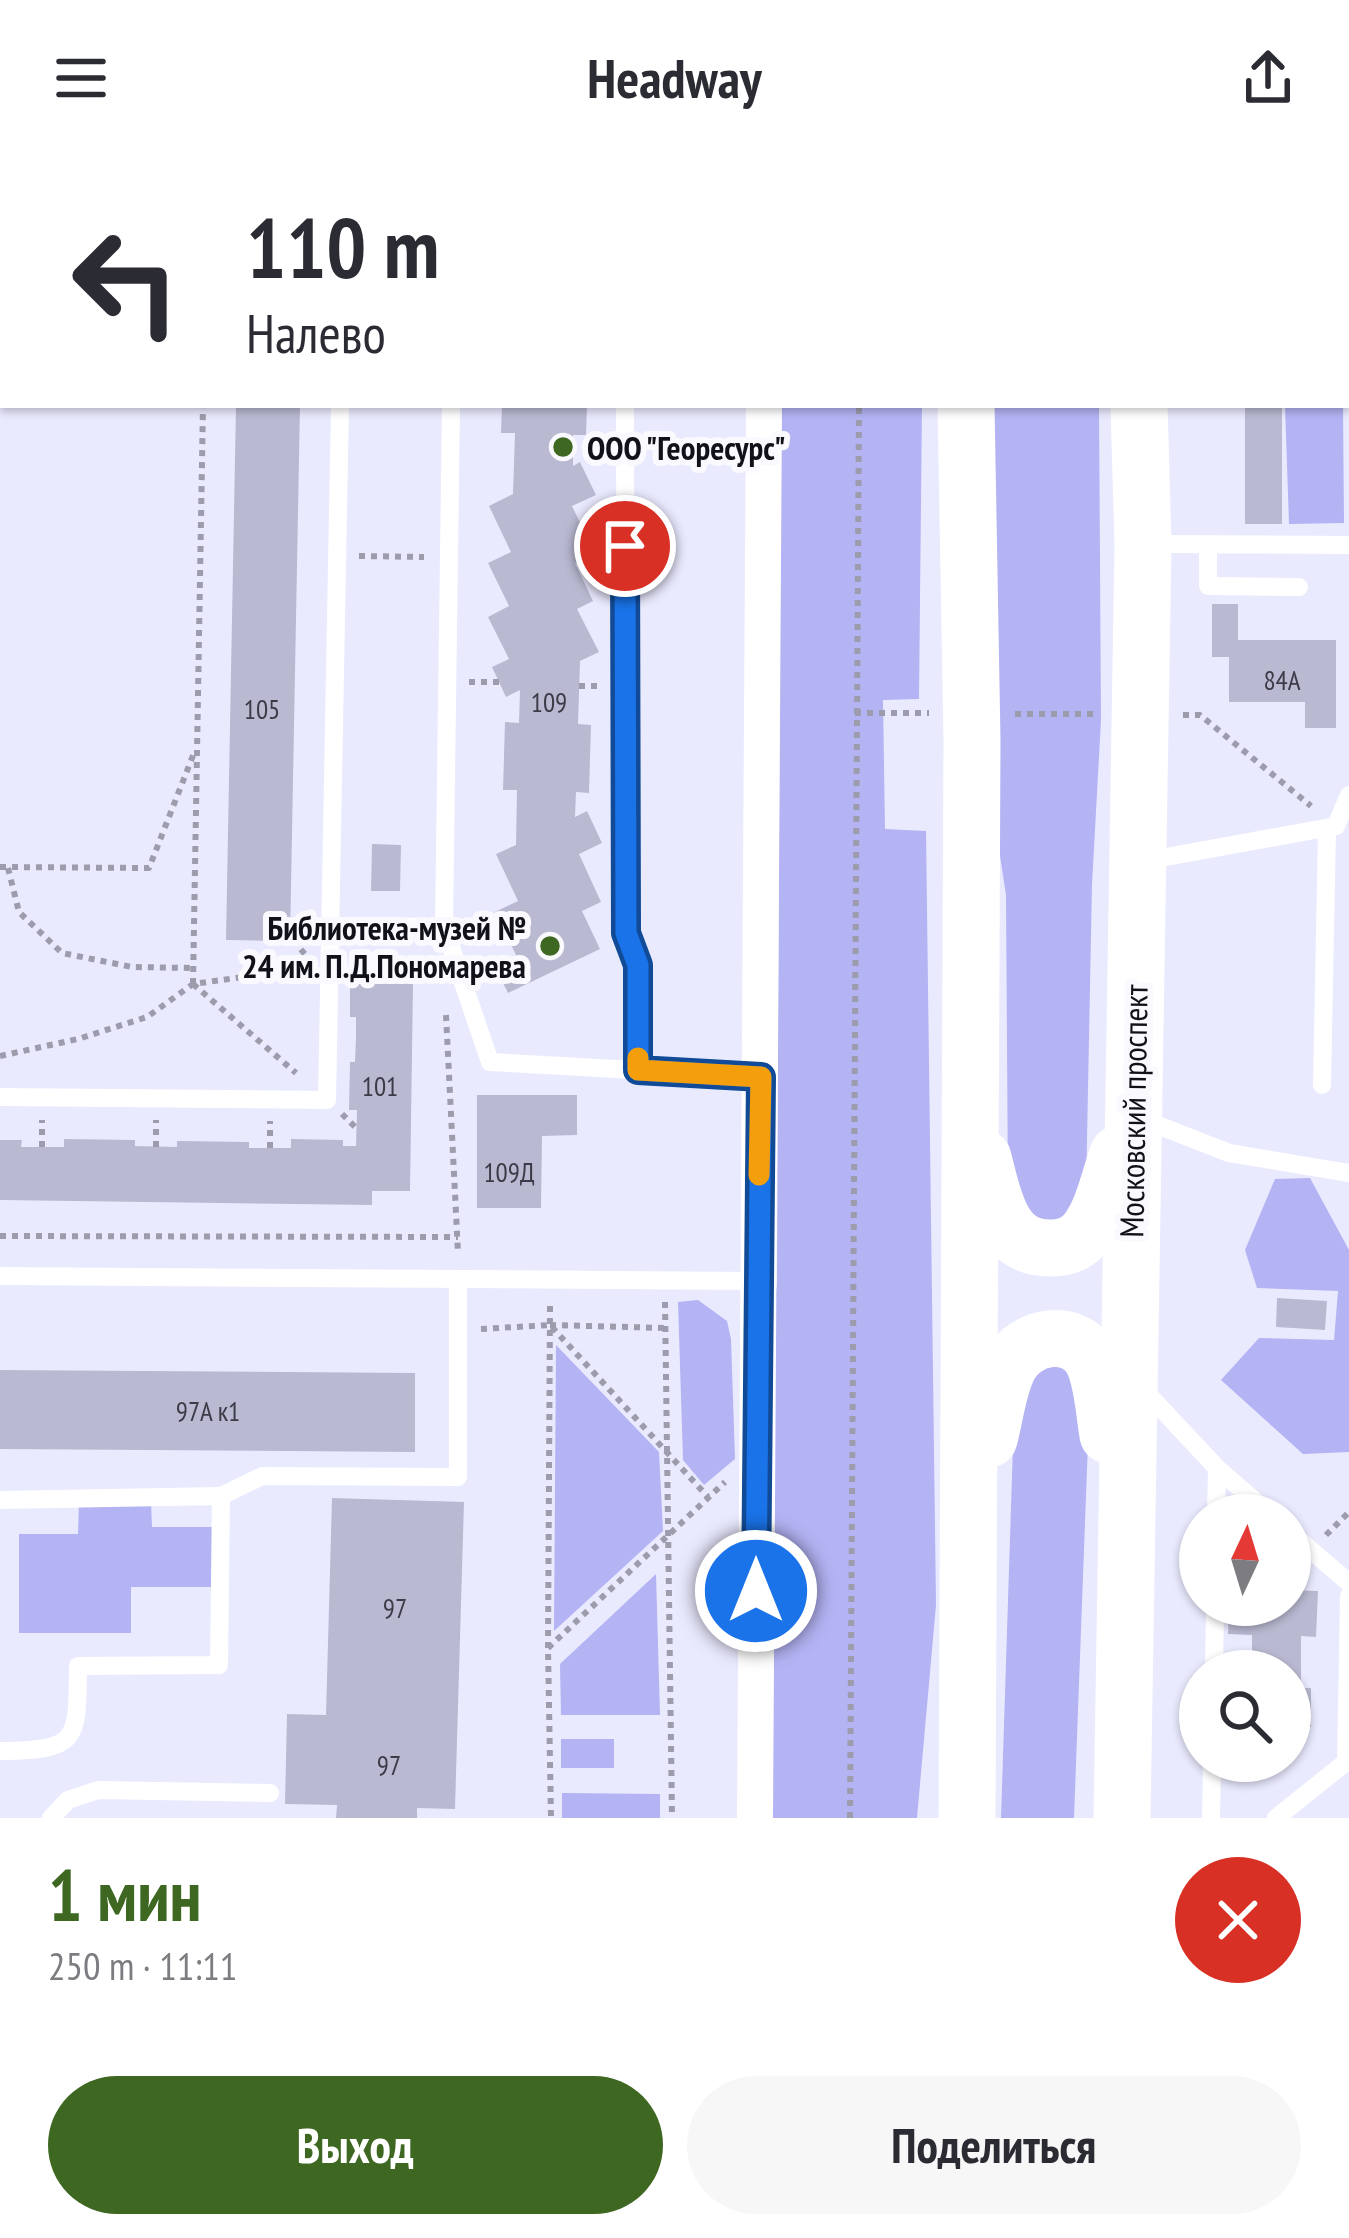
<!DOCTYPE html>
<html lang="ru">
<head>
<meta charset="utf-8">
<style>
	body { margin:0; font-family:"PT Sans Narrow",sans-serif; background:#f7f7f7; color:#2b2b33; height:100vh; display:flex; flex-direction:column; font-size:45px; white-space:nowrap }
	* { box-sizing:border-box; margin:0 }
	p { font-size:39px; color:#7c7c81 }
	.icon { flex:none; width:66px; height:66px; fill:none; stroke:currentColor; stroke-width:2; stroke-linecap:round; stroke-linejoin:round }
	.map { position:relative; height:1662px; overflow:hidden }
	.sheet { display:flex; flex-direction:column; background:#fff; flex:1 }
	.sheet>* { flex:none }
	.top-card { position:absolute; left:0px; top:0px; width:1350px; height:252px; box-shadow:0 3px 9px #0004; background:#fff; color:#2b2b33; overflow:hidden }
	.needle { width:78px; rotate:4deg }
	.buttons { position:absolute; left:1179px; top:1338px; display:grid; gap:24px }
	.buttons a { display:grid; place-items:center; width:132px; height:132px; border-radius:50%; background:#fff; box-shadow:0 3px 9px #0004; font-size:60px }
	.pin { position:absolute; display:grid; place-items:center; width:102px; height:102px; color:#fff; margin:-51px; border:6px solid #fff; border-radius:50%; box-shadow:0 3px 12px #0007 }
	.me { position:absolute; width:132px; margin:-66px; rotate:0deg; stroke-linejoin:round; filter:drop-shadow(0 0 9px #0008) }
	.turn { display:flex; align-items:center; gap:42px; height:252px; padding:0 48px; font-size:54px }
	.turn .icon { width:156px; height:156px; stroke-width:2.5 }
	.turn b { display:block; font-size:84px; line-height:102px }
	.round { display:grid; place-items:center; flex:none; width:126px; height:126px; border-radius:63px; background:#f7f7f7 }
	.overview { display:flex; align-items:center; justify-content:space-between; height:204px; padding:0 48px }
	h1 { font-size:72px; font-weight:800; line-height:90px; color:#3e6722 }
	.button { display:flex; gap:24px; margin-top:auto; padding:24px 48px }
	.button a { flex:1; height:138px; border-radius:72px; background:#3e6722; color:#fff; font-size:48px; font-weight:800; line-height:138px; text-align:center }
	.button a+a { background:#f7f7f7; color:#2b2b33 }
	header { display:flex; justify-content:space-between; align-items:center; height:156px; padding:0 48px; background:#fff; font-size:54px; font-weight:800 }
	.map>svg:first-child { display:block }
	.green { fill:#b4b3f4 }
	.building { fill:#b9b9d2 }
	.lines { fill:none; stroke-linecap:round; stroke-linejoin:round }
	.path { stroke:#9c9cad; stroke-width:6; stroke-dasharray:6 6; stroke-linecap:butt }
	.lane { stroke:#fff; stroke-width:18 }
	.street { stroke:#fff; stroke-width:36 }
	.primary { stroke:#fff; stroke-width:57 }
	.route-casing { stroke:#114b97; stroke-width:30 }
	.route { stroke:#1a73e8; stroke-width:21 }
	.slow { stroke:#f59e0b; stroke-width:21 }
	.poi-dot { fill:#3e6722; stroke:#f9f9fe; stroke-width:4.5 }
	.labels { text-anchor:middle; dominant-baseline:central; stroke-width:12; stroke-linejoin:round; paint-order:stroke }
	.number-label { font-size:27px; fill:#3b3b47 }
	.poi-label { font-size:33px; font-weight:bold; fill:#111119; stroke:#f9f9fe; text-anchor:start }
	.street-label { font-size:33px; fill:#111119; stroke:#f9f9fe }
</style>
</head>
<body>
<header><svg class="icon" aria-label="menu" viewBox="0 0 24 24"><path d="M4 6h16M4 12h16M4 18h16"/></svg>Headway<svg class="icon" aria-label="share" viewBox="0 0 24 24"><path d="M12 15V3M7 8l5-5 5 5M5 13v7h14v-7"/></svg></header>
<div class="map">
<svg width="1349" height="1662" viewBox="0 0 1349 1662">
	<rect width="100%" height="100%" fill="#eaeaff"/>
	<g class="green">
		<polygon points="781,249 922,249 919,543 883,544 885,673 926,675 936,1449 917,1662 773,1662 767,1181 777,1129"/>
		<polygon points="990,249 1099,249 1101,564 1092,729 1086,1034 1052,1080 1008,1035 1006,739 993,654"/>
		<polygon points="1285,249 1343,249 1344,367 1289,368"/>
		<polygon points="1310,1022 1349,1094 1349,1296 1303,1298 1221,1224 1259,1182 1334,1184 1338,1135 1257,1132 1245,1094 1275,1023"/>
		<polygon points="698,1144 727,1165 731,1183 735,1303 704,1329 683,1304 678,1146"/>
		<polygon points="556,1189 659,1296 663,1375 554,1475"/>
		<polygon points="1058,1201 1090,1233 1074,1662 1001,1662 1015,1227"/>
		<polygon points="79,1345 151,1346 152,1371 213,1371 212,1431 131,1431 131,1477 19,1477 19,1378 78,1378"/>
		<polygon points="656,1418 660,1559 561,1559 560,1508"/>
		<rect x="561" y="1583" width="53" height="29"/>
		<polygon points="562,1637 660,1638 660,1662 562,1662"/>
	</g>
	<g class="building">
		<polygon points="236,249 300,249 290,785 226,784"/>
		<polygon points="502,249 587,249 586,279 573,279 573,310 580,306 596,339 572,350 595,397 575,407 593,445 577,453 599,496 580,505 578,568 591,569 589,637 576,636 575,661 587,655 602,687 579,698 601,746 582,755 600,793 508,837 494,809 516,799 495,756 518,745 496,698 516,689 517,634 503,634 505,566 519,567 520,534 506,541 492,511 509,503 488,461 509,450 488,407 511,396 489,350 513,338 515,277 501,277"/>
		<rect x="1245" y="249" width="37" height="119"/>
		<polygon points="1212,448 1238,448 1238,484 1336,484 1336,572 1305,572 1305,546 1229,546 1229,501 1212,501"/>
		<polygon points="372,688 401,689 400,735 371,735"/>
		<polygon points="350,828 413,828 410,1035 372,1035 372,1049 0,1044 0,984 22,984 21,991 64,991 64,983 135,984 135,990 177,991 177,985 249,986 249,992 291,992 291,983 343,984 343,990 356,990 357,954 349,954 350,906 355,906 356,882 356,861 350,861"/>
		<polygon points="477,939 577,939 577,979 542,980 541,1052 477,1052"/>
		<polygon points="1277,1142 1327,1145 1325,1174 1276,1171"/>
		<polygon points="0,1214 415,1217 415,1296 0,1293"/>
		<polygon points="332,1342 464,1346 455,1653 417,1652 417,1662 336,1662 337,1649 285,1648 287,1558 326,1559"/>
		<polygon points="1290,1434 1318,1435 1316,1481 1301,1480 1301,1532 1311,1532 1311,1571 1290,1571 1290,1515 1252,1515 1252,1479 1228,1478 1229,1449 1290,1449"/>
	</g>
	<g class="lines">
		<g class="path">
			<polyline points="247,3 247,0"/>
			<polyline points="401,3 401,0"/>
			<polyline points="861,3 861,0"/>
			<polyline points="359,400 424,401"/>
			<polyline points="469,526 499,526"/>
			<polyline points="579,530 600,530"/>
			<polyline points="855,557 929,557"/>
			<polyline points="1015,558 1097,558"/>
			<polyline points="1183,559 1200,559 1311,650"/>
			<polyline points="0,711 149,712 194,597"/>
			<polyline points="8,712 19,756 62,797 132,811 193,812"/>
			<polyline points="193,828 203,249"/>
			<polyline points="193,828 296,917"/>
			<polyline points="446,859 458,1097"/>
			<polyline points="0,900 78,883 147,861 193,828 279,816 307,792"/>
			<polyline points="342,958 356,972"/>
			<polyline points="42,991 42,964"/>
			<polyline points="156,991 156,964"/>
			<polyline points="270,992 270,965"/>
			<polyline points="0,1080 458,1081"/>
			<polyline points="665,1146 672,1662"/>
			<polyline points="550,1150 548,1492 551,1662"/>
			<polyline points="550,1169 666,1172"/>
			<polyline points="481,1173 550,1169 708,1341"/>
			<polyline points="1326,1379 1349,1356"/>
			<polyline points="548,1492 725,1326"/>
			<polyline points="850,1662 859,249"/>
		</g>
		<g class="lane">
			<polyline points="456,3 456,0"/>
			<polyline points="626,3 626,0"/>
			<polyline points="451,249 444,771 490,906 762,921"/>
			<polyline points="625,249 626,777 638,809 638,914"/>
			<polyline points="1150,388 1349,389"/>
			<polyline points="1208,389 1208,430 1299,431"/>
			<polyline points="1144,705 1336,670 1349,639"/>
			<polyline points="330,770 444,771"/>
			<polyline points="1322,929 1327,673"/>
			<polyline points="0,941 327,944 340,249"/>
			<polyline points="1142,963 1229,997 1349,1017"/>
			<polyline points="0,1120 756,1125"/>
			<polyline points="1142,1232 1217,1312 1271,1359"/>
			<polyline points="0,1344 221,1340"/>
			<polyline points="1216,1359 1217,1312"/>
			<polyline points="1290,1376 1349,1427"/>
			<polyline points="1214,1515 1215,1449"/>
			<path d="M0,1595C80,1594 77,1585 78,1510L219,1509L221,1340L262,1320L458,1321V1123"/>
			<polyline points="51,1662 68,1644 98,1634 270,1637"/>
			<polyline points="1211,1662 1212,1605"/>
			<polyline points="1276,1662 1346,1606 1349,1440"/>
		</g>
		<g class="street">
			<polyline points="765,3 765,0"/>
			<polyline points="755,1662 764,249"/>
		</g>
		<g class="primary">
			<polyline points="962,0 962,3"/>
			<polyline points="1134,0 1134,3"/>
			<polyline points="966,249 972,584 967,1662"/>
			<path d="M983,1002C993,1040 1000,1093 1051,1092C1064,1092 1076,1088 1085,1078C1103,1057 1109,1023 1118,998"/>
			<path d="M989,1283C995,1261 998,1231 1009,1210C1025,1179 1075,1170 1093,1205C1103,1226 1104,1256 1108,1279"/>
			<polyline points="1122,1662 1143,388 1139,249"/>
		</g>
	</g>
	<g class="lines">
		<defs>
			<polyline id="route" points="625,390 626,777 638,809 638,914 761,921 756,1435"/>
		</defs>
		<use href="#route" class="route-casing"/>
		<use href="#route" class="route"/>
		<polyline class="slow" points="638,902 638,914 761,921 759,1019"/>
	</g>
	<g class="poi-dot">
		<circle cx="563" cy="291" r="12"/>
		<circle cx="550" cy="790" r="12"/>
	</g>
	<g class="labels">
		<g class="number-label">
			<text x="1282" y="524">84А</text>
			<text x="549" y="546">109</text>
			<text x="262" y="553">105</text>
			<text x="380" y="930">101</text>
			<text x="509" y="1016">109Д</text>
			<text x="208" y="1255">97А к1</text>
			<text x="395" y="1452">97</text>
			<text x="389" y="1609">97</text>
		</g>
		<g class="poi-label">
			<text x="587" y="291">ООО "Георесурс"</text>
			<text x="526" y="771" text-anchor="end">Библиотека-музей №<tspan x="526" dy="38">24 им. П.Д.Пономарева</tspan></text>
		</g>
		<g class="street-label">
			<text transform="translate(1133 955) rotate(-89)">Московский проспект</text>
		</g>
	</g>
</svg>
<div class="buttons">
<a><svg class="needle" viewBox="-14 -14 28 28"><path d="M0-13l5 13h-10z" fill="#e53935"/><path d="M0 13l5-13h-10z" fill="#7c7c81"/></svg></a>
<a><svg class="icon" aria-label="search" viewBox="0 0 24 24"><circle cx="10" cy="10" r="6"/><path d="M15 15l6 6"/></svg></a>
</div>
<div class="pin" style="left:625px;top:390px;background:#d93025"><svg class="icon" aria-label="arrive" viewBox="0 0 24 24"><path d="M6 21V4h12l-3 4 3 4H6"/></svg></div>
<svg class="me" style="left:756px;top:1435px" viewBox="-20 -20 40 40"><circle r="17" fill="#1a73e8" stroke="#fff" stroke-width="3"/><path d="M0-11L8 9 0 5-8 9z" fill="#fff"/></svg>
<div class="top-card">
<div class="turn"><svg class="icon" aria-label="left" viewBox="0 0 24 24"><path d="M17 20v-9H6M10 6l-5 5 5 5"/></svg><div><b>110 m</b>Налево</div></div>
</div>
</div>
<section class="sheet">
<div class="overview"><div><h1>1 мин</h1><p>250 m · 11:11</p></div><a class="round" style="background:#d93025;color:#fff"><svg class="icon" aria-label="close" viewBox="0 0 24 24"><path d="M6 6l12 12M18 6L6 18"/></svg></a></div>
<div class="button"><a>Выход</a><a>Поделиться</a></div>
</section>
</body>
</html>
